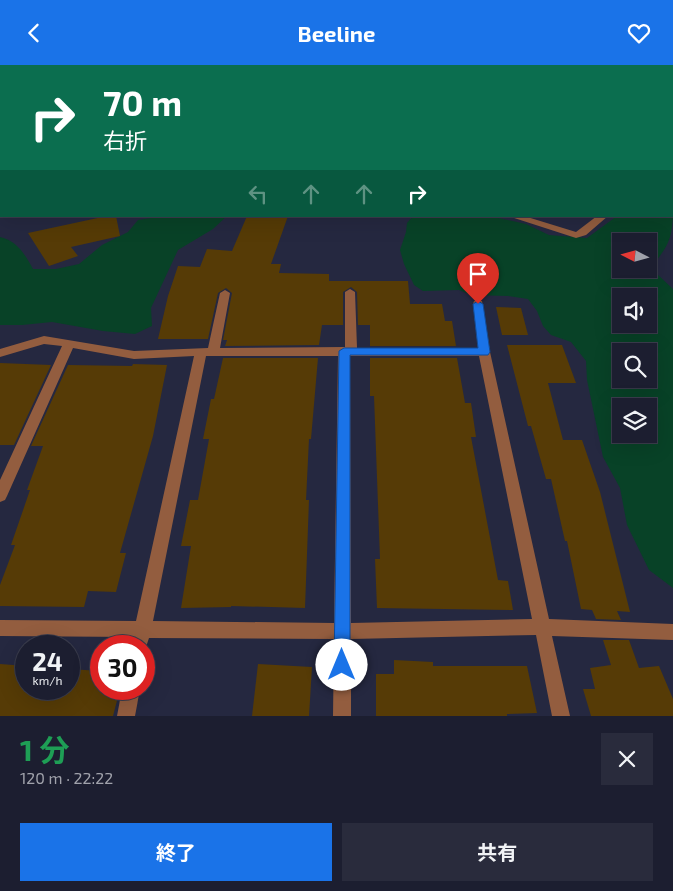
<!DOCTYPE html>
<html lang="ja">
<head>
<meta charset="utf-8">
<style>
	body { margin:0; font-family:"Exo 2","Noto Sans JP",sans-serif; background:#292b3c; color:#f1f3f6; height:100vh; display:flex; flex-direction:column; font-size:19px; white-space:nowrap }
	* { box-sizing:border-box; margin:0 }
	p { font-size:16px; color:#a0a2ab }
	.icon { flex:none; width:28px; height:28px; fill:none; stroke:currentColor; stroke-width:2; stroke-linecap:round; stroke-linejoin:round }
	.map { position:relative; height:651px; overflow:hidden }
	.details { display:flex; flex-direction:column; background:#1c1e30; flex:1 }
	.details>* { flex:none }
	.banner { position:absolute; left:0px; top:0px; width:674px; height:152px; box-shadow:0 5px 20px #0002,0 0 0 1px #3a3c4c; background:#0b6e4f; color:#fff; overflow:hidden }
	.needle { width:32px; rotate:276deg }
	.tools { position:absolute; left:612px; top:168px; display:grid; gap:10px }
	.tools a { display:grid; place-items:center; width:45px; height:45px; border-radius:0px; background:#1c1e30; box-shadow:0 5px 20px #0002,0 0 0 1px #3a3c4c; font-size:25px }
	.speed { position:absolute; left:15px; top:570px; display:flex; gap:10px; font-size:25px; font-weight:700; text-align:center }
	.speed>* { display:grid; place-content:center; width:65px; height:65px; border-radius:50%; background:#1c1e30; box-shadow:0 5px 20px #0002,0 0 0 1px #3a3c4c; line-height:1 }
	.speed small { font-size:12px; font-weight:400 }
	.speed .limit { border:8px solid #d22; background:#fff; color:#111 }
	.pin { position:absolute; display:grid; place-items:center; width:42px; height:42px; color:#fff; margin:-51px -21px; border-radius:50% 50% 50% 0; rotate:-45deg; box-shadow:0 0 5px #0007 }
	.pin .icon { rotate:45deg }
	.me { position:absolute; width:55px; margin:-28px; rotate:0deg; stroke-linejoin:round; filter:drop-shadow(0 0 4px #0008) }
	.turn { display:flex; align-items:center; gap:18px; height:105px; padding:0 20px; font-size:22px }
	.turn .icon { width:65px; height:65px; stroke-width:2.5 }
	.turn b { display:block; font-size:35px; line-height:42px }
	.lanes { display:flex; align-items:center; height:48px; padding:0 20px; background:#0003; justify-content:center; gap:25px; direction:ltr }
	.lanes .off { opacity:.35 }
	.round { display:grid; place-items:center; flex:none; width:52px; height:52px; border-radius:0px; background:#292b3c }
	.summary { display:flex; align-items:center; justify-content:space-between; height:85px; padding:0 20px }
	h1 { font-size:30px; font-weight:700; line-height:38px; color:#1e9e55 }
	.primary-button { display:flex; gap:10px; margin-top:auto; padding:10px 20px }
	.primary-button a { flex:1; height:58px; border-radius:0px; background:#1a73e8; color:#fff; font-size:20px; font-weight:700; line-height:58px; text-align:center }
	.primary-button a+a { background:#292b3c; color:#f1f3f6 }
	header { display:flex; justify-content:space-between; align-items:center; height:65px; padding:0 20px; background:#1a73e8; color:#fff; font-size:22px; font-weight:700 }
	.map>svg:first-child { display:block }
	.green { fill:#084227; fill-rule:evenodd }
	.building { fill:#563b06 }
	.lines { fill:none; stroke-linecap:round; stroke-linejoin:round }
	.path { stroke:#65687d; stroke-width:2; stroke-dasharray:1 1; stroke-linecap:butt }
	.minor { fill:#935d3f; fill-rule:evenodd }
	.route { fill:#1a73e8; stroke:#114b97 }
</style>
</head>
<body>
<header><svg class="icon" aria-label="back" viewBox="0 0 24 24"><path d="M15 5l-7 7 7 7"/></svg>Beeline<svg class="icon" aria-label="heart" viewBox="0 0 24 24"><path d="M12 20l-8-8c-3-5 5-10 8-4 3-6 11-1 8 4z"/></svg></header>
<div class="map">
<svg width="673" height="651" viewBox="0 0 673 651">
	<rect width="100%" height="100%" fill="#252840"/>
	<g class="green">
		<path d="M673,136C673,165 673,176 655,197L656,208L673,224V523L649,505L627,460L620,423L603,392L587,315L586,296L571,277L551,270L543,261L537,246L528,234L508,231L471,230L459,225L423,226L414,220L404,199L400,185L406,167L407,158L413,151H489L526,159L549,170L587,173L617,151H672ZM621,176H649V204H621ZM621,231H649V259H621ZM621,286H649V314H621ZM621,341H649V369H621Z"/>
		<path d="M164,151H227L213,164L178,185L151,243L152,261L135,269L103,266L52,257L22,260H0V172C17,176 25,189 33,204H56L79,199L102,180L128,167L138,155Z"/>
	</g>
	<g class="building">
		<polygon points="107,151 116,151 120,171 71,182 78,191 49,201 28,168"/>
		<polygon points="247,151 288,151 271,199 281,199 279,208 329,209 329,216 408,216 410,239 442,239 445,256 452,256 456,281 370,281 370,260 358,260 357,227 351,222 343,227 343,260 322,260 319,280 225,281 227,275 223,275 232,228 226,223 218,228 208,274 158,274 168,231 178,201 200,202 207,184 232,186"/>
		<polygon points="496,242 521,243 528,270 502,270"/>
		<polygon points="507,280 562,280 576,318 548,318 563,375 582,375 600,427 630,547 617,546 621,555 596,554 592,545 581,544 567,476 565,476 551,414 546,414 531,361 528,361"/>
		<polygon points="223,293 318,293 311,374 309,374 306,435 309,435 305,543 231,541 231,542 181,543 191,481 181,481 190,435 198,435 209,374 203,374 211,334 214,334"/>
		<polygon points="370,293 457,293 465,338 471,338 476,372 471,372 498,515 508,516 513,545 377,543 375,494 380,494 374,331 370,331"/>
		<polygon points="0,298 51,300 14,380 0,380"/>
		<polygon points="133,299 167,300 153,371 120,488 126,488 116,527 88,526 84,542 0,541 0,520 15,480 11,480 30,425 27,425 43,381 31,381 68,300 132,301"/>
		<polygon points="603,575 629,575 639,603 659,601 673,634 673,651 591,651 583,624 595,624 590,603 611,600"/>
		<polygon points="394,595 433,597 433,601 527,601 537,648 507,649 507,651 376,651 376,609 394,609"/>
		<polygon points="0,599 26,601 26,624 69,624 69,604 101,606 101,624 120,624 113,651 0,651"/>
		<polygon points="258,599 312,602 309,651 252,651"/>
	</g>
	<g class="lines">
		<polyline class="path" points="468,1 472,0"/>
		<g class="minor">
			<rect x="329" y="0" width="21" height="1"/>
			<rect x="0" y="39" width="1" height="5"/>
			<rect x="672" y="88" width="1" height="6"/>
			<rect x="0" y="100" width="1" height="6"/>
			<rect x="672" y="128" width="1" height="6"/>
			<polygon points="508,151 524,151 576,167 597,151 608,151 586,170 576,173"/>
			<path d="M350,224L355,227L357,283H478L473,239L474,236H482L490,287L549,554L673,559V575L552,571L570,651H552L536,570L351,574V651H333L334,574L149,573L144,588V581H131L132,572L0,571V555L136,556L194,291L134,294L73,283L7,431L5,435L0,437V415L62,281L44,279L0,292V284L44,271L134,286L208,283L220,228L225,225L230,228L220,283L345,282V227ZM206,291H338L334,558L153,556ZM350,291H479L532,554L351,558Z"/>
			<polygon points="122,624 140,624 135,651 117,651"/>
		</g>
	</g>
	<polygon class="route" points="478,236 483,239 490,287 488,290 350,290 350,600 348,606 342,608 336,606 334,600 339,286 344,283 478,283 473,239"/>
</svg>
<div class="tools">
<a><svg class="needle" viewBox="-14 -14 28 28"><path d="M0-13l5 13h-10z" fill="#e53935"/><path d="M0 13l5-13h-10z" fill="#a0a2ab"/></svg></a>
<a><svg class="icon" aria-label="sound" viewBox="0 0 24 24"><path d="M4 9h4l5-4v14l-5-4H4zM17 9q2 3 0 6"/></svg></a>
<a><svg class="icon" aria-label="search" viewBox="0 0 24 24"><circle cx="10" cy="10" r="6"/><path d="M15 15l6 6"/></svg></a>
<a><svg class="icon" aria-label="layers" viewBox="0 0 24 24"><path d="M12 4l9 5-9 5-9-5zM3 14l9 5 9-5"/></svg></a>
</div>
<div class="speed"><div>24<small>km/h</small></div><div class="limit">30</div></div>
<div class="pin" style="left:478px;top:239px;background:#d93025"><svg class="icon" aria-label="arrive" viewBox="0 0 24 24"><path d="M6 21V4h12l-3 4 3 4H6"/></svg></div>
<svg class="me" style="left:342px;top:600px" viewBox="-20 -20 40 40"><circle r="19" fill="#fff"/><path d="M0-13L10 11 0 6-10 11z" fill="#1a73e8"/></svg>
<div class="banner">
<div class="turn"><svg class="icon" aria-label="right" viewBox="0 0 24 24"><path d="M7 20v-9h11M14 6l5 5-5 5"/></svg><div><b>70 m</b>右折</div></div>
<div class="lanes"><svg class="icon off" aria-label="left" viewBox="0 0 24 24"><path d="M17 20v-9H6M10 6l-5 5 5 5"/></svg><svg class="icon off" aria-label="ahead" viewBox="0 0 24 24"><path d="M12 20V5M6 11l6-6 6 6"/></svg><svg class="icon off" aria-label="ahead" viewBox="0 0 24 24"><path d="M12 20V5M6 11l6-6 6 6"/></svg><svg class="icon" aria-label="right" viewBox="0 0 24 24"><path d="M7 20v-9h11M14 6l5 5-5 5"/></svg></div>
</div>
</div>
<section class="details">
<div class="summary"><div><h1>1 分</h1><p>120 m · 22:22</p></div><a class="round"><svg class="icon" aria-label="close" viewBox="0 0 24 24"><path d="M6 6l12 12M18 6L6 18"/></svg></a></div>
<div class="primary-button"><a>終了</a><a>共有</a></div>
</section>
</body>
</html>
